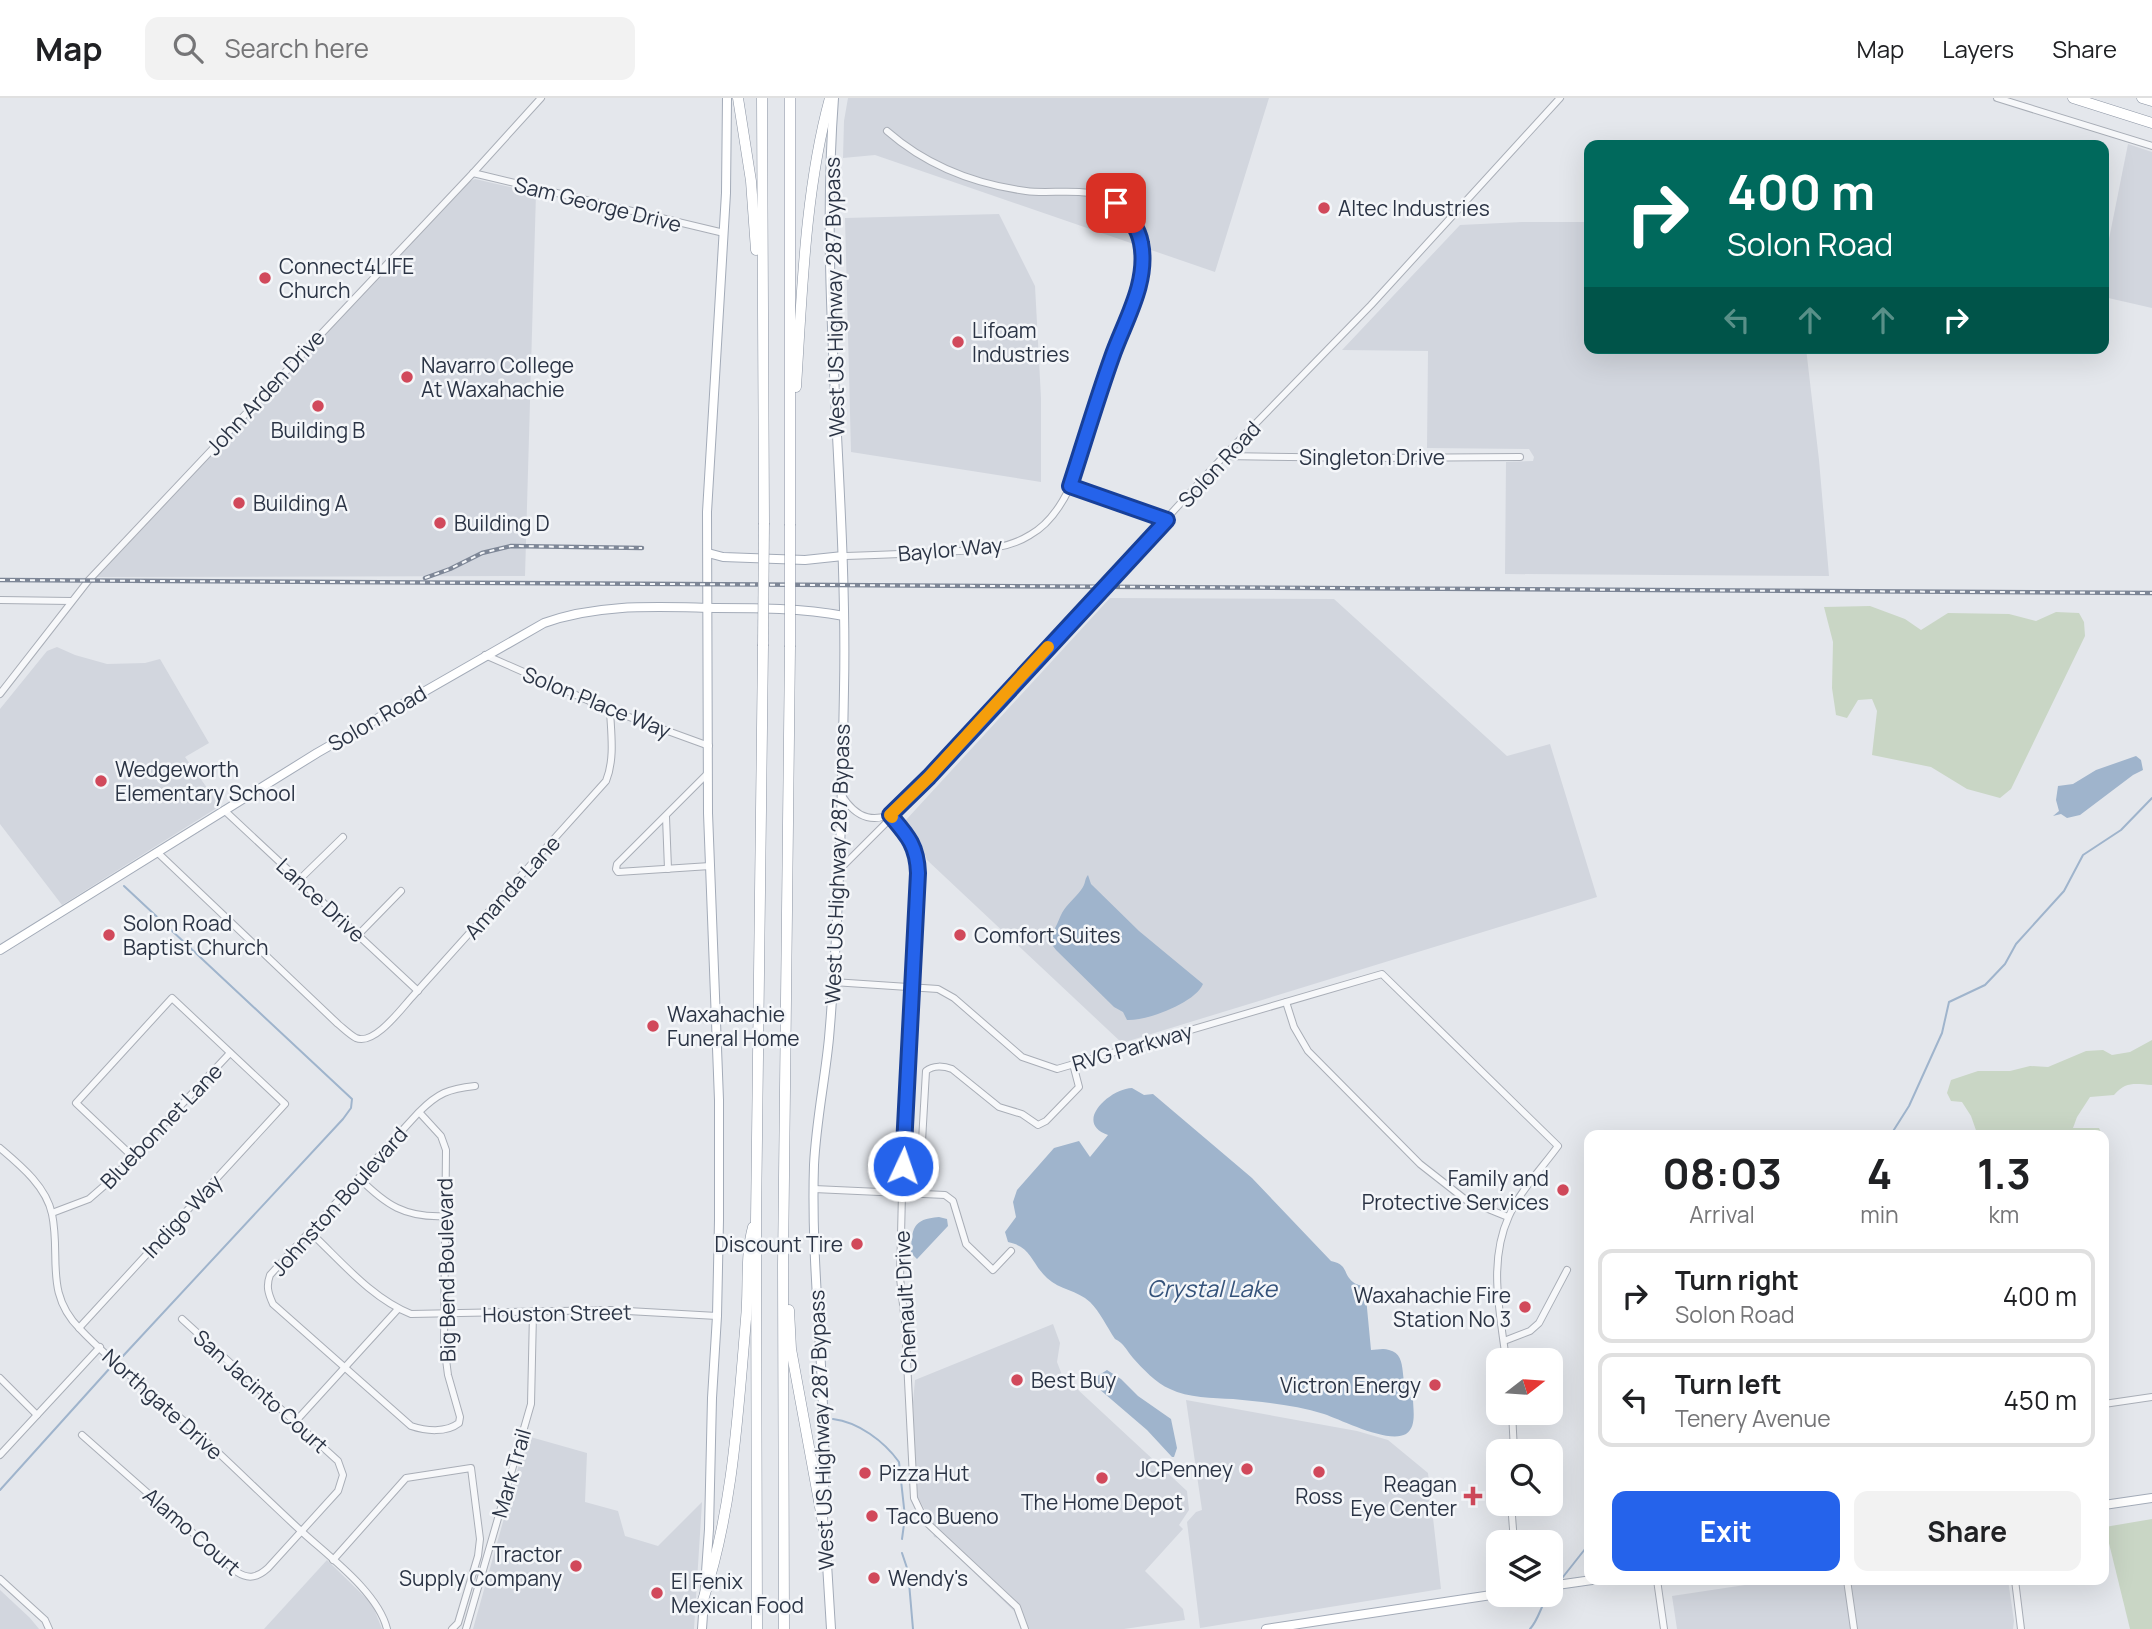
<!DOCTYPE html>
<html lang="en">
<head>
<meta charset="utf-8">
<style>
	body { margin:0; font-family:Manrope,sans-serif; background:#f2f2f2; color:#202124; height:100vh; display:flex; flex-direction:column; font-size:26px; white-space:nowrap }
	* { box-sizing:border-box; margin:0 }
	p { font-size:23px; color:#757577 }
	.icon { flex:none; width:38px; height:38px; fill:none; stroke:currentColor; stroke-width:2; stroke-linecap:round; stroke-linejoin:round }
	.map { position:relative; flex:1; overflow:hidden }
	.drawer { position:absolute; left:1584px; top:1032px; width:525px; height:455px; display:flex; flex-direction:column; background:#fff; border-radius:14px; box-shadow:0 7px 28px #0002 }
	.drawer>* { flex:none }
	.banner { position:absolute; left:1584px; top:42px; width:525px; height:214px; border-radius:14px; box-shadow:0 7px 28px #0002; background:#00695c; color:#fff; overflow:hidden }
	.needle { width:46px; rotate:73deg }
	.buttons { position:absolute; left:1486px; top:1250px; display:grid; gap:14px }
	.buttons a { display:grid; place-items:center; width:77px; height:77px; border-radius:14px; background:#fff; box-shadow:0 7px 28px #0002; font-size:35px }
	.pin { position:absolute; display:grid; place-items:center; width:60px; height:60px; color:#fff; margin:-30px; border-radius:14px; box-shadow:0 4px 10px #0006 }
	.me { position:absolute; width:77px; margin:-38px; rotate:3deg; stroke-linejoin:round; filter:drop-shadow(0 0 5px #0008) }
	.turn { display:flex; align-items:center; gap:24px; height:147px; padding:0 28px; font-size:32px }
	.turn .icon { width:91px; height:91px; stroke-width:2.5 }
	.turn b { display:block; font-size:49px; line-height:60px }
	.lanes { display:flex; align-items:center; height:66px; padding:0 28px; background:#0003; justify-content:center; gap:35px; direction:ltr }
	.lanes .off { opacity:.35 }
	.eta { display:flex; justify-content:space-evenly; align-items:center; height:119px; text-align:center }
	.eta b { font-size:42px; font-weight:700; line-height:49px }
	.cta { display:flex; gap:14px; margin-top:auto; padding:14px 28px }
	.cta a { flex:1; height:80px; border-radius:14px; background:#2563eb; color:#fff; font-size:28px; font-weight:700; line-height:80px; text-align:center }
	.cta a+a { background:#f2f2f2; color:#202124 }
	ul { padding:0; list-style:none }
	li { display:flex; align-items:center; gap:21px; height:94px; margin:0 14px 10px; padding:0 14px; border:4px solid #e0e0e0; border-radius:14px }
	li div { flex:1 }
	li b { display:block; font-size:26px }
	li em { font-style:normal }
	header { display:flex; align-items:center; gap:42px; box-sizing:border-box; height:98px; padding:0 35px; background:#fff; border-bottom:2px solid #e0e0e0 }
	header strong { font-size:33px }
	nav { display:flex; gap:38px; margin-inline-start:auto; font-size:24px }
	.search { width:490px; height:63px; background:#f2f2f2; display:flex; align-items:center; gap:18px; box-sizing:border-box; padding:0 24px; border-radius:14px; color:#757577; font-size:26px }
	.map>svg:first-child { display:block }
	.built { fill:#d2d6de }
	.green { fill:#c9d6c5 }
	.water { fill:#9fb4cc }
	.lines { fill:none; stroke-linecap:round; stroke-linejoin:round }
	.stream { stroke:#9fb4cc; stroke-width:2 }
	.minor-casing { stroke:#a9aeb7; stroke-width:8 }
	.major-casing { stroke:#a3abb8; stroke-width:10 }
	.highway-casing { stroke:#8b94a3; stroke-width:11 }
	.minor { stroke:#f7f8fa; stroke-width:6 }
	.major { stroke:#fff; stroke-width:8 }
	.highway { stroke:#fff; stroke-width:10 }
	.rail-casing { stroke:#7d8696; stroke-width:4.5 }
	.rail { stroke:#f4f6f9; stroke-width:2; stroke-dasharray:5; stroke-linecap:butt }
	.highway-bridge-casing { stroke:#8b94a3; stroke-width:11; stroke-linecap:butt }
	.highway-bridge { stroke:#fff; stroke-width:10 }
	.route-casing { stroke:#184099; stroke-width:18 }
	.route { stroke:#2563eb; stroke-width:12 }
	.slow { stroke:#f59e0b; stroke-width:12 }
	.poi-dot { fill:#d1495b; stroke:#f4f6f9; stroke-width:2.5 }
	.labels { text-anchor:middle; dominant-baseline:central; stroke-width:5; stroke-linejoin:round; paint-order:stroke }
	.street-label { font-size:21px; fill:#2b3445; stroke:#f4f6f9 }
	.poi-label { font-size:21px; fill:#2b3445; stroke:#f4f6f9; text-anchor:start }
	.water-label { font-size:23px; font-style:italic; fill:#34527a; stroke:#f4f6f9 }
</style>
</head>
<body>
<header>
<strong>Map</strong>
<div class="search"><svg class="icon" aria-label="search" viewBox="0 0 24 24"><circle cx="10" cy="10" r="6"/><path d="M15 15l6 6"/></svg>Search here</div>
<nav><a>Map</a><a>Layers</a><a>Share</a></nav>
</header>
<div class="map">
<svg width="2152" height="1531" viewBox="0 0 2152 1531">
	<rect width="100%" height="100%" fill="#e4e7ec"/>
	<g class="built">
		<polygon points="848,0 1269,0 1215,174 875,57 843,60 844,23"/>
		<polygon points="2128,46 2152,54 2152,210 2104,199 2104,166"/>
		<polygon points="475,81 536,95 525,478 96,479 464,86"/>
		<polygon points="999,116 1035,188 1041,300 1041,384 851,354 845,120"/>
		<polygon points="1522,124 1589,124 1589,250 1806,250 1819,362 1829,478 1505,476 1506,364 1533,363 1534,359 1529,351 1427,350 1428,253 1342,252 1460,127"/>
		<polygon points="1110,500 1334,501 1507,658 1550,646 1597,799 1122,945 927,762 919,740 905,723"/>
		<polygon points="57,549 75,557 107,566 145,565 160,561 209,645 185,659 220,708 62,807 0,726 0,611 47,553"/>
		<polygon points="1053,1226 1060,1245 1057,1264 1062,1277 1187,1393 1189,1412 1179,1427 1183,1431 1145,1473 1183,1511 1185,1522 1124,1531 1021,1531 1014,1513 938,1440 934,1439 930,1421 917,1398 913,1304 915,1282"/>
		<polygon points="1186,1302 1357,1333 1388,1342 1428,1375 1441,1491 1200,1530 1187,1424 1196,1414 1202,1412"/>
		<polygon points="527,1338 587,1355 585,1404 618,1413 625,1438 658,1448 702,1404 694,1531 473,1531"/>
		<polygon points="327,1462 372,1506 382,1531 264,1531"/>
		<polygon points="1778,1482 2008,1482 2014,1523 2013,1531 1677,1531 1672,1498"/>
		<polygon points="0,1492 30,1520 39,1531 0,1531"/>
	</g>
	<g class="green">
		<polygon points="1870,508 1905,521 1921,532 1948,515 2009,516 2036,523 2056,514 2079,515 2084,524 2085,538 2011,691 2000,700 1967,691 1931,669 1872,657 1877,613 1872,601 1858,602 1847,620 1836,617 1832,590 1833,544 1824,509"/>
		<path d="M2152,942V987C2135,986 2126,983 2114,997L2090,999L2077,1019L2073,1030H2099L2103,1038H1978L1971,1018L1962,1004L1951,1003L1947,995L1951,982L1978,973H2010L2030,968L2048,969L2086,953L2103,952L2112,957L2130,954Z"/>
		<polygon points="2152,1421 2152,1531 2130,1531 2105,1429"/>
	</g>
	<g class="water">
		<polygon points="2136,658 2141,662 2143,672 2133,677 2080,717 2067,720 2061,716 2053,718 2059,713 2056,702 2058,688 2073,686 2096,672"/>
		<path d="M1088,777L1091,786L1139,833L1203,886C1195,905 1147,923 1127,922L1123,914L1114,909L1056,852L1047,840C1056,832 1057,825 1062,815C1067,806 1075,800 1081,792C1086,786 1084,782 1088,777Z"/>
		<path d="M1132,990L1144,997L1153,996L1252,1080L1331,1163C1349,1167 1342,1175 1353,1184C1356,1187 1361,1187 1365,1189L1371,1252C1377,1252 1383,1250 1389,1252C1411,1257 1396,1289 1413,1301C1413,1311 1417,1329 1406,1336C1388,1346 1342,1322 1324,1316C1295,1307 1263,1304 1233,1301C1213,1300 1188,1300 1170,1291C1156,1285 1143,1271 1133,1260C1127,1253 1124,1245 1115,1241C1107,1229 1100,1214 1090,1204C1077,1192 1060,1192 1047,1180C1031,1165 1032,1149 1008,1144L1005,1134L1016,1119L1013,1104L1017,1092L1054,1050L1079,1043L1090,1059L1108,1037C1073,1025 1109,991 1132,990Z"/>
		<path d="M939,1119L947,1121L948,1128L917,1161L911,1155C912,1131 912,1121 939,1119Z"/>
		<polygon points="1107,1272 1121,1281 1138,1298 1171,1321 1177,1350 1174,1359 1172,1359 1147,1332 1098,1290 1093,1281"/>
	</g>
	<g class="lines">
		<g class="stream">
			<polyline points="1890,1038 1909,1008 1942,935 1949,904 1985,887 2005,866 2016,846 2064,793 2083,757 2121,732 2152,700"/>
			<polyline points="123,1258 343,1021 351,1010 352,1001 124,788"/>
			<path d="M833,1321C858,1324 884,1343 899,1364L905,1419L902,1441"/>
			<polyline points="0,1392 110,1270"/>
			<polyline points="902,1455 908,1473 913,1531"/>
			<polyline points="1559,1484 1589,1446"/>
			<path d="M1530,1531C1539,1521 1541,1507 1549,1496"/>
		</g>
		<defs>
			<g id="minor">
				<polyline points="1997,0 2152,48"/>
				<polyline points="473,75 724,135"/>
				<polyline points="1224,358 1369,360 1520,359"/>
				<polyline points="1070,388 1166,422"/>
				<path d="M843,458C874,457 906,456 938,454C968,452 1003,454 1030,437C1048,427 1061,408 1070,389C1084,357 1091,321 1102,288C1116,244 1145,200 1142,152C1141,135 1131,119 1118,107C1093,86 1055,97 1026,93C974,86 927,68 887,33"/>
				<polyline points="0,502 71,503"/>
				<polyline points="485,557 610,612 709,648"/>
				<polyline points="0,596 88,483 473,75 541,0"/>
				<polyline points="707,676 617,766 616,771 618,774 710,768"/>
				<path d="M841,696C856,721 876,728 900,710L1224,358L1371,207L1560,0"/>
				<polyline points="224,712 418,893"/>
				<polyline points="666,719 668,771"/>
				<path d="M157,754L338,926C343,930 350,937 356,940C374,948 401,911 412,899L606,683C615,661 611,635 610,612"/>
				<path d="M839,772L888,723L890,717C906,737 917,747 918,775L902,1095L900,1180L905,1224L914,1400L925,1423L1017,1509L1025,1531"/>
				<polyline points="299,782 343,739"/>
				<polyline points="358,837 401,793"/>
				<path d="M833,884L938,891L954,900L1022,959L1057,971L1382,876L1558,1048C1542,1070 1520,1093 1509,1118C1488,1164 1500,1214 1506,1262"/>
				<polyline points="1286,904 1294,929 1308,953 1420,1066 1466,1102 1508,1119"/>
				<path d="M419,1014L441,1038L446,1052L444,1246L448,1277L460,1319L459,1325C446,1335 426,1333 411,1328L273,1206C268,1195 266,1188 270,1177L419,1014C438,995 448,991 475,988"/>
				<path d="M0,1050C20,1067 46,1088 52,1116C61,1159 44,1195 80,1231C111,1264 149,1293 184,1323C223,1358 261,1396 300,1432C328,1458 378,1494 387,1531"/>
				<path d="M359,1080C386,1107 405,1120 445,1118"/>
				<polyline points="814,1091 945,1097 953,1103 966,1146 993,1172 1011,1153"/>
				<path d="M919,1096L926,973C933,967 944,968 952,971L999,1009L1022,1016L1038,1027L1046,1023L1079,989L1073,966"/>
				<polyline points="52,1115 89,1101 112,1081 230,955"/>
				<path d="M310,1134C341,1163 371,1200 411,1216L610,1212L717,1218"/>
				<polyline points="79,1230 285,1006 172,900 76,1005 133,1059"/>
				<polyline points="1504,1243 1530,1233 1539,1225 1567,1172"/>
				<polyline points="0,1280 37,1317"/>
				<polyline points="2104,1306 2152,1299"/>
				<polyline points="1512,1314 1514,1353"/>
				<polyline points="295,1324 398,1211"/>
				<path d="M82,1337L237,1474C249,1482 258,1479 268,1470L338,1393L343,1377L338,1363L182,1221"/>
				<polyline points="0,1357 100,1249"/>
				<polyline points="1511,1405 1514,1444"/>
				<polyline points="333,1462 406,1380 471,1370 480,1441 478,1458 458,1525 452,1531"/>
				<polyline points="0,1481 45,1522 49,1531"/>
				<polyline points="1657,1482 1664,1531"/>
				<polyline points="1847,1482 1854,1531"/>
				<polyline points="2015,1482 2021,1531"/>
				<polyline points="466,1531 531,1306 533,1215"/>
			</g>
			<g id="major">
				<polyline points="708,455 723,459 805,462 843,458"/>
				<path d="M0,852L317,655L544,525C599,505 658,509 715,510C759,510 801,510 844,518"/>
				<polyline points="2104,1407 2152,1400"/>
				<path d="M824,1416C824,1390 825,1364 824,1338C822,1247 811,1158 814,1067C816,1024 825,982 829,940C839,824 842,707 844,591C848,394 819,197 834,0"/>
				<polyline points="825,1433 831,1531"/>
				<polyline points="1550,1488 1592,1482"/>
				<polyline points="702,1531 709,1431 712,1300 717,1218 719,1122 719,1002 708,715 707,414 726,95 727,0"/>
				<polyline points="1266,1531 1498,1496"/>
			</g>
			<g id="highway">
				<polyline points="738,0 751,83 756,152"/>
				<polyline points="762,0 764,425"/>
				<polyline points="790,0 790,426"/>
				<polyline points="2073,0 2152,25"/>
				<polyline points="2142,0 2152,3"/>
				<path d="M796,289C802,195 805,91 830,0"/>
				<polyline points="789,1212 791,1251 825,1436"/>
				<path d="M703,1502C733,1412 738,1314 746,1221C749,1191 745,1158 753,1129"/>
				<polyline points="757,1531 756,1123 763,548"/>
				<polyline points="784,1531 783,1167 790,549"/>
			</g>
		</defs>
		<use href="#minor" class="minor-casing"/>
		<use href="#major" class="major-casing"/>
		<use href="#highway" class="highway-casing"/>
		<use href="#minor" class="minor"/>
		<use href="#major" class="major"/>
		<use href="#highway" class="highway"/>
		<defs>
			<g id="rail">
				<polyline points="425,480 450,471 482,455 511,448 642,450"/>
				<polyline points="0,482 2152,495"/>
			</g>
		</defs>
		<use href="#rail" class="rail-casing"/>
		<use href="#rail" class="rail"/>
		<defs>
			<g id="highway-bridge">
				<polyline points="790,426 790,549"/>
				<polyline points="763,548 764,425"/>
			</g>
		</defs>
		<use href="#highway-bridge" class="highway-bridge-casing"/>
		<use href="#highway-bridge" class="highway-bridge"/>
	</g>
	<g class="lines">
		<defs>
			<path id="route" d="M903,1068L918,775C917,747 907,737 890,717L929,679L1167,422L1070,388C1084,345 1097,301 1112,259C1124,224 1149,185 1141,145C1138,128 1127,117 1116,105"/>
		</defs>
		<use href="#route" class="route-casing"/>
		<use href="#route" class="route"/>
		<polyline class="slow" points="892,719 890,717 929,679 1048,549"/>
	</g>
	<g class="poi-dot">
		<circle cx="1324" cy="110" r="7"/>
		<circle cx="265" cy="180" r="7"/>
		<circle cx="958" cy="244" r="7"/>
		<circle cx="407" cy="279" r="7"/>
		<circle cx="318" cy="308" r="7"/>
		<circle cx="239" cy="405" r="7"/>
		<circle cx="440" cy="425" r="7"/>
		<circle cx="101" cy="683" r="7"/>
		<circle cx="109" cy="837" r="7"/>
		<circle cx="960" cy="837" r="7"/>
		<circle cx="653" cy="928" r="7"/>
		<circle cx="1563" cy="1092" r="7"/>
		<circle cx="857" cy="1146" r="7"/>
		<circle cx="1525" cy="1209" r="7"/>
		<circle cx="1017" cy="1282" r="7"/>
		<circle cx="1435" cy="1287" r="7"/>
		<circle cx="1247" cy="1371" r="7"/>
		<circle cx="1319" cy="1374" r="7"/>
		<circle cx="865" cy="1375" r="7"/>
		<circle cx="1102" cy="1380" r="7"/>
		<path d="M1469.5 1387.5h7v7h7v7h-7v7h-7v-7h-7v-7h7z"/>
		<circle cx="872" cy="1418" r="7"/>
		<circle cx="576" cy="1468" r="7"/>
		<circle cx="874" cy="1480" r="7"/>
		<circle cx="657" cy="1495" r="7"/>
	</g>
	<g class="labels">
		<g class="street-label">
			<text transform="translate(598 106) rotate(14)">Sam George Drive</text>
			<text transform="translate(834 199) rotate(-91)">West US Highway 287 Bypass</text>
			<text transform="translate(265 294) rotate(-47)">John Arden Drive</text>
			<text x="1372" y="359">Singleton Drive</text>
			<text transform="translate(1219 366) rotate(-47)">Solon Road</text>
			<text transform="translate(950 451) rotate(-5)">Baylor Way</text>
			<text transform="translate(597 604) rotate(22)">Solon Place Way</text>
			<text transform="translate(377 620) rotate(-30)">Solon Road</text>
			<text transform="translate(837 766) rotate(-88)">West US Highway 287 Bypass</text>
			<text transform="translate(512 789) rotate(-48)">Amanda Lane</text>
			<text transform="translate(321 802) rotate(43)">Lance Drive</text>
			<text transform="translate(1132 949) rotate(-16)">RVG Parkway</text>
			<text transform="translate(161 1028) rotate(-46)">Bluebonnet Lane</text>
			<text transform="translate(339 1103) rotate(-48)">Johnston Boulevard</text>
			<text transform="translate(182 1118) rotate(-47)">Indigo Way</text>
			<text transform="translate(446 1172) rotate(-91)">Big Bend Boulevard</text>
			<text transform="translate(905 1204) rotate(-93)">Chenault Drive</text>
			<text transform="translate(557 1215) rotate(-1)">Houston Street</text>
			<text transform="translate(261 1293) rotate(42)">San Jacinto Court</text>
			<text transform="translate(163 1306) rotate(42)">Northgate Drive</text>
			<text transform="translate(821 1332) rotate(-92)">West US Highway 287 Bypass</text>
			<text transform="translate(511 1375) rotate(-74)">Mark Trail</text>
			<text transform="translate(192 1433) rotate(41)">Alamo Court</text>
		</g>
		<g class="poi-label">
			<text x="1338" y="110">Altec Industries</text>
			<text x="279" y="168">Connect4LIFE<tspan x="279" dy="24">Church</tspan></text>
			<text x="972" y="232">Lifoam<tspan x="972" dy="24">Industries</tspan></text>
			<text x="421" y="267">Navarro College<tspan x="421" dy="24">At Waxahachie</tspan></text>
			<text x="318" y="332" text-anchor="middle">Building B</text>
			<text x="253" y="405">Building A</text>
			<text x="454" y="425">Building D</text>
			<text x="115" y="671">Wedgeworth<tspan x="115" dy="24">Elementary School</tspan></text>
			<text x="123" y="825">Solon Road<tspan x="123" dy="24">Baptist Church</tspan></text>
			<text x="974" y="837">Comfort Suites</text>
			<text x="667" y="916">Waxahachie<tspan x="667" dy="24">Funeral Home</tspan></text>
			<text x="1549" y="1080" text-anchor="end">Family and<tspan x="1549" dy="24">Protective Services</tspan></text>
			<text x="843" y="1146" text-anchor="end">Discount Tire</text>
			<text x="1511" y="1197" text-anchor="end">Waxahachie Fire<tspan x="1511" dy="24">Station No 3</tspan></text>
			<text x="1031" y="1282">Best Buy</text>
			<text x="1421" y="1287" text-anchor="end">Victron Energy</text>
			<text x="1233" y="1371" text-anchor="end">JCPenney</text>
			<text x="879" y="1375">Pizza Hut</text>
			<text x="1457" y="1386" text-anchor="end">Reagan<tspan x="1457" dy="24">Eye Center</tspan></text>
			<text x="1319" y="1398" text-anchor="middle">Ross</text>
			<text x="1102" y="1404" text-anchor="middle">The Home Depot</text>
			<text x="886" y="1418">Taco Bueno</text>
			<text x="562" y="1456" text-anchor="end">Tractor<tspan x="562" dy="24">Supply Company</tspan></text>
			<text x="888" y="1480">Wendy's</text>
			<text x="671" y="1483">El Fenix<tspan x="671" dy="24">Mexican Food</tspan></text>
		</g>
		<g class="water-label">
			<text x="1212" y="1190">Crystal Lake</text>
		</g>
	</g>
</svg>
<div class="buttons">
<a><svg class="needle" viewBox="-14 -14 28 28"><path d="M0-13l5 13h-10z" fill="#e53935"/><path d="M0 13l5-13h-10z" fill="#757577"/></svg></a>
<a><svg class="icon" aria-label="search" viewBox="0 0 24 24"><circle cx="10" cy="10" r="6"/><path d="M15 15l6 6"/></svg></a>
<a><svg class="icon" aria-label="layers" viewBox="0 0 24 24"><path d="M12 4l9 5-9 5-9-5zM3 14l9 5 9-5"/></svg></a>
</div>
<div class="pin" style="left:1116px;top:105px;background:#d93025"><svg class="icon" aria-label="arrive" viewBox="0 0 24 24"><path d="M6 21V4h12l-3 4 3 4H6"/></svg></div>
<svg class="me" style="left:903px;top:1068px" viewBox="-20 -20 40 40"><circle r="17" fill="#2563eb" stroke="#fff" stroke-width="3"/><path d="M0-11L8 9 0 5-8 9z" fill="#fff"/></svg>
<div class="banner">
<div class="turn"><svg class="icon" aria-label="right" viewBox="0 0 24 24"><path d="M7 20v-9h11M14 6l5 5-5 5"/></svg><div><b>400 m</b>Solon Road</div></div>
<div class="lanes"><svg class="icon off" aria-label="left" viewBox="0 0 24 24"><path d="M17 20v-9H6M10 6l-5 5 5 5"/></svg><svg class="icon off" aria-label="ahead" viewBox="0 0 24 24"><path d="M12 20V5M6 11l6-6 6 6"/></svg><svg class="icon off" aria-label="ahead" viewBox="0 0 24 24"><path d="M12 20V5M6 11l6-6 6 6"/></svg><svg class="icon" aria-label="right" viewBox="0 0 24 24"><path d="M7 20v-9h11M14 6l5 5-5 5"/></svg></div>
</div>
<section class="drawer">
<div class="eta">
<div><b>08:03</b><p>Arrival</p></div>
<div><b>4</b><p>min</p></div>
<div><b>1.3</b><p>km</p></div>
</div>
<ul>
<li><svg class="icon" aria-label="right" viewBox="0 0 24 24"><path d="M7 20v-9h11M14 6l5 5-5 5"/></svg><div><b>Turn right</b><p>Solon Road</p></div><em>400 m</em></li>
<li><svg class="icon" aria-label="left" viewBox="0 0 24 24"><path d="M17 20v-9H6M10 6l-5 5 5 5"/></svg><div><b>Turn left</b><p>Tenery Avenue</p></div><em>450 m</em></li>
</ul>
<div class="cta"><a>Exit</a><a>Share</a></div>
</section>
</div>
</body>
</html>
